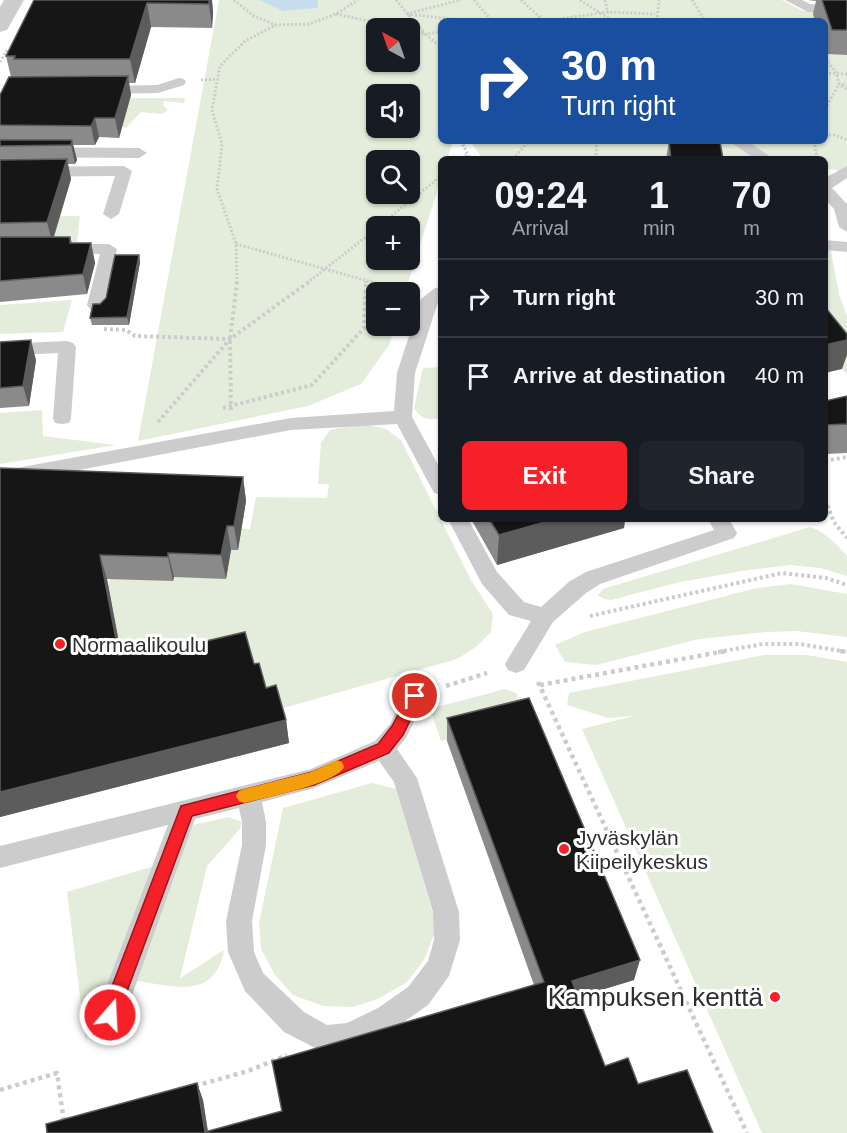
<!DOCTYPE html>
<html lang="en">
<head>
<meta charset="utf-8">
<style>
	body { margin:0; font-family:Arial,sans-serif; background:#20242c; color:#f1f3f6; height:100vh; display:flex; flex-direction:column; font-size:22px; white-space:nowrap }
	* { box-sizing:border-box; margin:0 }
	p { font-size:20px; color:#9ea1a6 }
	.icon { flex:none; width:33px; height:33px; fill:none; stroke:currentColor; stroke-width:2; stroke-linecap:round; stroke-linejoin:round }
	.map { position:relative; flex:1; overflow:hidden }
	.panel { position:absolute; left:438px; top:156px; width:390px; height:366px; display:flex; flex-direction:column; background:#171b24; border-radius:9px; box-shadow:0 2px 4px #0004 }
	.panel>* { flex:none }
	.hud { position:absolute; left:438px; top:18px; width:390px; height:126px; border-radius:9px; box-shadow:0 2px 4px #0004; background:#1a4fa0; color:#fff; overflow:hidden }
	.needle { width:39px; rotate:320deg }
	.buttons { position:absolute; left:366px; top:18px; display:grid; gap:12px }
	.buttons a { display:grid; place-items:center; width:54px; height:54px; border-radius:9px; background:#171b24; box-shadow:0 2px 4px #0004; font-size:30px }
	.pin { position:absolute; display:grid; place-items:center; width:51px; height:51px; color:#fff; margin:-26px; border:3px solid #fff; border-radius:50%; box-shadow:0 2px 6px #0007 }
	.me { position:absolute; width:66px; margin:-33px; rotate:19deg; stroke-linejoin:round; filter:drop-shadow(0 0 4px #0008) }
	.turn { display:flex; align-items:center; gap:21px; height:126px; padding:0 24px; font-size:27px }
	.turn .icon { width:78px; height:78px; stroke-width:2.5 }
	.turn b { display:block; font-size:42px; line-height:51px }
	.eta { display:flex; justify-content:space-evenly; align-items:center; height:102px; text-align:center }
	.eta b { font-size:36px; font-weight:800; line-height:42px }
	.button { display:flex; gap:12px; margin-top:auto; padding:12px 24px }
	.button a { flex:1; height:69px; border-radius:9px; background:#f62028; color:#fff; font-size:24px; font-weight:800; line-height:69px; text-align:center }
	.button a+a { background:#20242c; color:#f1f3f6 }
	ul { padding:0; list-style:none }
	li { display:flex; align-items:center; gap:18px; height:78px; padding:0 24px; border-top:2px solid #363941 }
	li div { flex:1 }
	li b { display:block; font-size:22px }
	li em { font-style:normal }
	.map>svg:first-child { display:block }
	.green { fill:#e4eddb; fill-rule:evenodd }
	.water { fill:#c5ddef }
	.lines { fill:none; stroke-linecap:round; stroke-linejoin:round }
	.path-far2 { stroke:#ccc; stroke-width:3; stroke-dasharray:2 2; stroke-linecap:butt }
	.path-far1 { stroke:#ccc; stroke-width:4; stroke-dasharray:3 3; stroke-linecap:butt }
	.path { stroke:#ccc; stroke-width:4.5; stroke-dasharray:4 4; stroke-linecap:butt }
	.lane { fill:#ccc; fill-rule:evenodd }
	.street { fill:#ccc; fill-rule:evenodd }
	.wall { fill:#8a8a8a }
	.shaded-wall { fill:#5c5c5c }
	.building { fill:#161616; stroke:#5c5c5c; stroke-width:1.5 }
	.route { fill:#f62028; stroke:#a0151a; stroke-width:1.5 }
	.slow { fill:#f59e0b }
	.poi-dot { fill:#f62028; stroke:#fff; stroke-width:2 }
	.labels { text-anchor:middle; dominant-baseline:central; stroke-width:6; stroke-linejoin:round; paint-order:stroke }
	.poi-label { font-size:21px; fill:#2f2f2f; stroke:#fff; text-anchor:start }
	.near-poi-label { font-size:26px; fill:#2f2f2f; stroke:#fff; text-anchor:end }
</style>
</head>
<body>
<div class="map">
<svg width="847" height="1133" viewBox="0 0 847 1133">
	<rect width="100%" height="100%" fill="#fff"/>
	<g class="green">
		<path d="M219,0H782L803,11H839L840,16H814L815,21H441V141H453L447,159H441V179L405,292H376V326H395L389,345L361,384L308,406L138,441ZM376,28H410V62H376ZM376,94H410V128H376ZM376,160H410V194H376ZM376,226H410V260H376Z"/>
		<polygon points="825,51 826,54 847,55 847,167 840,171 825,168 825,159 483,159 470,141 825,141"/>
		<polygon points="130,98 185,98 184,103 164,101 163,105 168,110 162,114 141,112 126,128 122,127 125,108"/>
		<polygon points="80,216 77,242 0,242 0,217"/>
		<polygon points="825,248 831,251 839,294 847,316 847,375 825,348"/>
		<polygon points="72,300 63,332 0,334 0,305"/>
		<path d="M441,367V418C428,421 421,419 414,408L423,368Z"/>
		<polygon points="42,410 43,436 116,445 0,464 0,413"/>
		<polygon points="369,425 386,429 401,440 471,580 493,614 491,632 476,647 457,659 280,709 127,684 95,632 111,575 173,581 175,571 226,579 231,550 238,550 240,538 228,528 250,529 256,497 327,498 329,484 318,484 321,443 330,430 345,427"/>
		<path d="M810,527C826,532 836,544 847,556V576L820,568L790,565L742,571L680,582L611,600L604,599L598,595L603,589Z"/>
		<polygon points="791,584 847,594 847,637 796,631 767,632 699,639 596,665 565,662 555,645 585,632 757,588"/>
		<polygon points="764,655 807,655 847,662 847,1133 762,1133 582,729 634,716 608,718 567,705 569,693"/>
		<polygon points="505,689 516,693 527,721 441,741 432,714 437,707"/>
		<polygon points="372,783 396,789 437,927 424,960 407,982 378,999 353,1007 323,1006 293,995 275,975 261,949 259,923 283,808"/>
		<path d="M229,817L242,822L240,829L207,866L180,978L224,950C214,1001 175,986 136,981L193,825Z"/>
		<polygon points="154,866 88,1031 86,1044 67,892"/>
	</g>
	<polygon class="water" points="260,0 318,0 318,8 283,11"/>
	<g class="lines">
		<g class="path-far2">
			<polyline points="234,0 254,16 276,25"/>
			<polyline points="396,0 425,34 441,32"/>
			<polyline points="474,0 492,21"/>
			<polyline points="521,0 544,21"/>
			<polyline points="580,0 611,20"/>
			<polyline points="605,0 608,14"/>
			<polyline points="692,0 705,21"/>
			<polyline points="410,13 461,0"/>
			<polyline points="336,14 400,28"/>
			<polyline points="407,14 468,21"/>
			<polyline points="547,21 607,12 655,14"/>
			<polyline points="657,21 659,0"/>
			<polyline points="410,31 425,34 441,47"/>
			<polyline points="825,59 836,72 839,84 847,90"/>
			<polyline points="0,62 7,50"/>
			<polyline points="825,73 847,74"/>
			<polyline points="201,80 217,79"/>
			<polyline points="825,109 839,84 847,85"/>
			<polyline points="825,135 835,135 847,140"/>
			<polyline points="461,141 470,159"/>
			<polyline points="814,141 817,159"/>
			<polyline points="462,159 467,155"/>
			<polyline points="513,159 529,141"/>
			<polyline points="596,159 597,141"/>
			<polyline points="379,226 441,176"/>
			<polyline points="236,244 375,283"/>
			<polyline points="237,283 236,244 217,189 222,144 212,110 220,66 245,41 276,25 309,24 336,14 358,0"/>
			<polyline points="307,283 376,229"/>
			<polyline points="366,283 366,280"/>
		</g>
		<g class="path-far1">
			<polyline points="370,282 406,292"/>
			<polyline points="104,329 126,330 135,336 229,339"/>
			<polyline points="223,408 312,385 364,328 366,282"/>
			<polyline points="231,410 230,339 237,282"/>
			<polyline points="158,422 230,339 309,282"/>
			<polyline points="825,461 847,457"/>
			<polyline points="825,500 834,522 847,538"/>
			<polyline points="590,616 782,573 826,578 847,585"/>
			<polyline points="718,652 763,644 800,644 847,652"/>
		</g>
		<g class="path">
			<polyline points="840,651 847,652"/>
			<polyline points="538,682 747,1133"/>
			<polyline points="540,685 726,651"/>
			<polyline points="446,686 487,673"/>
			<polyline points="195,1086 248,1071 287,1055"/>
			<polyline points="0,1090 57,1073 64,1123"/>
		</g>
		<g class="lane">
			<polygon points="785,0 802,0 810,4 847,5 847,13 808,12"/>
			<polygon points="179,78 184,79 186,82 184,85 158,93 103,94 96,90 103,86 157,85"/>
			<polygon points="729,141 747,141 774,159 755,159"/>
			<polygon points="0,147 139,148 147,153 139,158 0,157"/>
			<polygon points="124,166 132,171 119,214 111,219 103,214 115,176 0,177 0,167"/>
			<polygon points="847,166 847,178 832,188 847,204 847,232 839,227 834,209 825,199 825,178"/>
			<polygon points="825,240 847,242 847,252 825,250"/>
			<polygon points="64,244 109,244 117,249 102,309 90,309 87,305 100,254 58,253 56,249 58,245"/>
			<polygon points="441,287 441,300 438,302 415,373 412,417 441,470 441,495 434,493 397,424 291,430 0,485 0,471 291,418 394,411 397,373 421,299 435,288"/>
			<polygon points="67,341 73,343 76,347 71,418 69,423 62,424 55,423 53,418 58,353 0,356 0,344"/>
			<polygon points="448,519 468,519 497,572 524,602 541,607 570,581 586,572 714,530 708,519 729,519 737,533 734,538 600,584 586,593 553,622 524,670 516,673 508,670 505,664 531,621 509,615 482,584"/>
			<path d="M419,686L427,688L430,695L427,702L423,703L406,738L397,749L417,778L459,912L460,940L449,976L428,1005L398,1026L349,1050L325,1053L284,1032L245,991L228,952L226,921L242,845V822L239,808L195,819L116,1040L106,1044L96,1040L92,1030L101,1000L168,825L0,868V846L311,769L375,741L390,724L407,689ZM379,761L394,782L433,912L434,940L428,961L408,987L378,1008L347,1023L327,1025L304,1012L263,973L254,952L252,921L266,845V822L262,802L314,788Z"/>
		</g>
		<polygon class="street" points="4,0 24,0 7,30 0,32 0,7"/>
	</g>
	<g class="wall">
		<polygon points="34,0 212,0 213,13 212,28 151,27 135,83 129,83 131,95 119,138 99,137 95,145 73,145 77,160 75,164 68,164 71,179 54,237 70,237 72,243 91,243 95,263 87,294 0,302 0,95 11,77 6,56"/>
		<polygon points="808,0 847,0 847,55 826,54 825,51 825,21 815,21 813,14 816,1"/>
		<polygon points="669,141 723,159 666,159"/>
		<polygon points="139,255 140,262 129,325 92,325 90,318"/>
		<polygon points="0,342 36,360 29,406 0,408"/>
		<polygon points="847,396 847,453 825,454 825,401"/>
		<polygon points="0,468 243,477 246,501 238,550 231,550 226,579 174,577 173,581 107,579 121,655 189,645 254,664 266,688 286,720 289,743 0,817"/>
		<polygon points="471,519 625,519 624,528 497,565"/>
		<polygon points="447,718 634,980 578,997 605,1066 638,1084 713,1133 47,1133 197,1083 203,1100 208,1131 282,1111 534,985 447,741"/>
	</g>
	<g class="shaded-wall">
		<polygon points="209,0 212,0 213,13 212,28 209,4"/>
		<polygon points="147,3 151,27 135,83 130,59"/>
		<polygon points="128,76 131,95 119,138 115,118"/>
		<polygon points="95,118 99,137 95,145 91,126"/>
		<polygon points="72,140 77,160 75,164 71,145"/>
		<polygon points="67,159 71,179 52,242 47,222"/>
		<polygon points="91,243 95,263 87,294 83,274"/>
		<polygon points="139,255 140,262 129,325 127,317"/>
		<polygon points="31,340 36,360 29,406 23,386"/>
		<polygon points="847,340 847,355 842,369 825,373 825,345"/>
		<polygon points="243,477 246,501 238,550 234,526"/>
		<polygon points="555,519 625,519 624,528 497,565 499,535"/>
		<polygon points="227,526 231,550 226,579 221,555"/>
		<polygon points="168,553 174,577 173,581 168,557"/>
		<polygon points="100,555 107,579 126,679 119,655"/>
		<polygon points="286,720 289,743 0,817 0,792"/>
		<polygon points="640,960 634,980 568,1000 572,981"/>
		<polygon points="197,1083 203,1100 208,1133 205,1133"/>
	</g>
	<g class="building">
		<polygon points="34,0 209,0 209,4 147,3 130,59 14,59 15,56 6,56"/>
		<polygon points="822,0 847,0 847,30 832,30"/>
		<polygon points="128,76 115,118 95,118 91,126 0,125 0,95 9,77"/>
		<polygon points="0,140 72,140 71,145 0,146"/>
		<polygon points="669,141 720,142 723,159 671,159"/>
		<polygon points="67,159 47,222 0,223 0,160"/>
		<polygon points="0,237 70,237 70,243 91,243 83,274 0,281"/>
		<polygon points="115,255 139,255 127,317 90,318 93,304 100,304 106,298"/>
		<polygon points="825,307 847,334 847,340 825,345"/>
		<polygon points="31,340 23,386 0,388 0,342"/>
		<polygon points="847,396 847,424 825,425 825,401"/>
		<polygon points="0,468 243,477 234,526 227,526 221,555 168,553 168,557 100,555 119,655 188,640 189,645 245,632 254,664 259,663 266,688 276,685 286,720 0,792"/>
		<polygon points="489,519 555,519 499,535"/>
		<polygon points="529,698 640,960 572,981 605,1066 628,1058 638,1084 687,1070 713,1133 47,1133 46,1124 197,1083 205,1132 282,1111 272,1061 544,982 447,718"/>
	</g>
	<polygon class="route" points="415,690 420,692 422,696 403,735 389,753 314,785 192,816 116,1021 110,1024 104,1021 101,1015 181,806 312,772 378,744 392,726 410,692"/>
	<path class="slow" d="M337,760L342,762L344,767C336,784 264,798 244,803L239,801L236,796L239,791L244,789L311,772Z"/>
	<g class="poi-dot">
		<circle cx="60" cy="644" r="6"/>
		<circle cx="564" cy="849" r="6"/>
		<circle cx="775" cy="997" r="6"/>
	</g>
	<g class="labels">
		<g class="poi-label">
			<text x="72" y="644">Normaalikoulu</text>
			<text x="576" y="837">Jyväskylän<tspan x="576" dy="24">Kiipeilykeskus</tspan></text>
		</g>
		<g class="near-poi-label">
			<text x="763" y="997">Kampuksen kenttä</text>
		</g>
	</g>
</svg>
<div class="buttons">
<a><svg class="needle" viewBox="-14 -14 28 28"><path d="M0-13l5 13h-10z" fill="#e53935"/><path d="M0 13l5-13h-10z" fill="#9ea1a6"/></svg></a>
<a><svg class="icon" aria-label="sound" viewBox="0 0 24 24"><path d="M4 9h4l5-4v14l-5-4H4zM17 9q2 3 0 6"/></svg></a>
<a><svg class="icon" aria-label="search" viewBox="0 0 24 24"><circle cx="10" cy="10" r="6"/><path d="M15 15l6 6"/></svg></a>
<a>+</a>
<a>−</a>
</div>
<div class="pin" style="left:415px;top:696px;background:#d93025"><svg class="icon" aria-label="arrive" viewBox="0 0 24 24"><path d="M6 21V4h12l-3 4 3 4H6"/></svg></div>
<svg class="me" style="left:110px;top:1015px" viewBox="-20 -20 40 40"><circle r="17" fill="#f62028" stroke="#fff" stroke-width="3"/><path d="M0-11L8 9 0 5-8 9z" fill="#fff"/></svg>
<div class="hud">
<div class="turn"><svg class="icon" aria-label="right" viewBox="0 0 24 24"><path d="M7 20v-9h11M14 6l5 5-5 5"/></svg><div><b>30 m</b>Turn right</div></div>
</div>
<section class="panel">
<div class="eta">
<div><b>09:24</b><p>Arrival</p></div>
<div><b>1</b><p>min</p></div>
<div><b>70</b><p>m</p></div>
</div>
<ul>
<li><svg class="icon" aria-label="right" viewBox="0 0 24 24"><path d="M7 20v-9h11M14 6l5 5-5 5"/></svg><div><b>Turn right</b></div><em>30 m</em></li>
<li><svg class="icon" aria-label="arrive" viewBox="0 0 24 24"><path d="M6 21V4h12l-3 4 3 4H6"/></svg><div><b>Arrive at destination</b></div><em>40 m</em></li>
</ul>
<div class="button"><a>Exit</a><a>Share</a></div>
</section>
</div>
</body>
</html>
